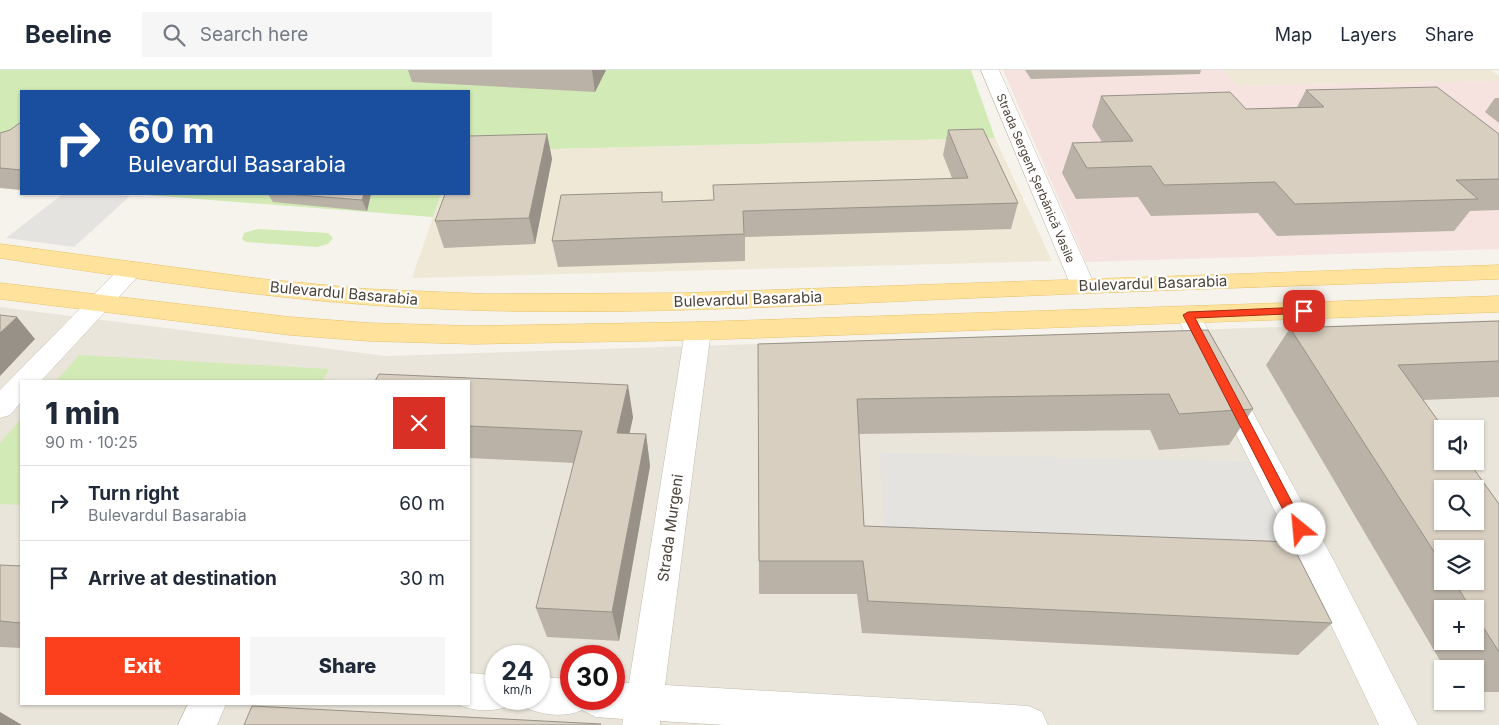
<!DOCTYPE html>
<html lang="en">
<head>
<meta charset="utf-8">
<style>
	body { margin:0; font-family:Inter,sans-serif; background:#f6f6f7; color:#1f2937; height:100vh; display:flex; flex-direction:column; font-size:19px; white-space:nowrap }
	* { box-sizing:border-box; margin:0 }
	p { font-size:16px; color:#747a83 }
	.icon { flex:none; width:28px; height:28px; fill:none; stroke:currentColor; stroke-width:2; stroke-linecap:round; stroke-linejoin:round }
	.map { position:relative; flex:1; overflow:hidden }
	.drawer { position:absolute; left:20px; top:310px; width:450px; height:325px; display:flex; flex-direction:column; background:#fff; border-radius:0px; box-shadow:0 1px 4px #0004 }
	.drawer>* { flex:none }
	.guide { position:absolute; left:20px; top:20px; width:450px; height:105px; border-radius:0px; box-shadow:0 1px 4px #0004; background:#1a4fa0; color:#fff; overflow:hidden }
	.tools { position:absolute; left:1434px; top:350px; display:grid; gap:10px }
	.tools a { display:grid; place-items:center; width:50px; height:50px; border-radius:0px; background:#fff; box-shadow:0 1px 4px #0004; font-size:25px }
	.speed { position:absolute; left:485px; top:575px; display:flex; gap:10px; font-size:25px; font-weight:700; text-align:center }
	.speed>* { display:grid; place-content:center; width:65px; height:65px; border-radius:50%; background:#fff; box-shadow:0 1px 4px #0004; line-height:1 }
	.speed small { font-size:12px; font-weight:400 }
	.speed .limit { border:8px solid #d22; background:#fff; color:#111 }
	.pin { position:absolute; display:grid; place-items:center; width:42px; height:42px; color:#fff; margin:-21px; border-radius:10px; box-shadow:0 2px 8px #0006 }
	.me { position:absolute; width:55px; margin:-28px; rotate:332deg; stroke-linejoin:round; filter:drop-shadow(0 0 4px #0008) }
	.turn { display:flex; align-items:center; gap:18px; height:105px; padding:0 25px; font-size:22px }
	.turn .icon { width:65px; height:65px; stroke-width:2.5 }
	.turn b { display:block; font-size:35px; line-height:42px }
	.round { display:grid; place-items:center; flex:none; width:52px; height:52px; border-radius:0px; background:#f6f6f7 }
	.headline { display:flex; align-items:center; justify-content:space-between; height:85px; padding:0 25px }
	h1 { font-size:30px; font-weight:800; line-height:38px }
	.button { display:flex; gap:10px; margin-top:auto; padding:10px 25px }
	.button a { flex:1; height:58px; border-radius:0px; background:#fc3f1d; color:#fff; font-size:20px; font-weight:800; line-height:58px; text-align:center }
	.button a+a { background:#f6f6f7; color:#1f2937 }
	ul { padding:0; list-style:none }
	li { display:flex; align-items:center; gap:15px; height:75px; padding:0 25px; border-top:1px solid #e0e1e3 }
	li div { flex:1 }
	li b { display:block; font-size:19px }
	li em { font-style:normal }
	header { display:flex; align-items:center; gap:30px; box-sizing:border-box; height:70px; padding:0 25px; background:#fff; border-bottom:1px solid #e0e1e3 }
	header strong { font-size:24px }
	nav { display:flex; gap:28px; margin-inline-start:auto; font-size:18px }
	.search { width:350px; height:45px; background:#f6f6f7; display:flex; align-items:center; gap:12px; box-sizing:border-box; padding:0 18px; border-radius:0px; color:#747a83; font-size:19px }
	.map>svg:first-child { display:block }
	.residential { fill:#eae5da; fill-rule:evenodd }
	.education { fill:#efe8d6 }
	.medical { fill:#f6e3e0 }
	.green { fill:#d2eab5 }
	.parking { fill:#e5e3e0 }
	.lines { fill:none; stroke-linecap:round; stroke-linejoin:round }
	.minor-casing { stroke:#c2bbae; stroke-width:1 }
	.primary-casing { stroke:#e6c16a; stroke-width:1 }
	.minor { fill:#fff; fill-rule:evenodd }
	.primary { fill:#ffe39c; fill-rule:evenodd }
	.wall { fill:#bab2a6; fill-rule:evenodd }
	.shaded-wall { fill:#979187 }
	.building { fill:#d8cfc1; stroke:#979187; fill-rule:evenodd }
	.route { fill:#fc3f1d; stroke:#a42913 }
	.labels { text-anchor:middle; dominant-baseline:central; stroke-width:4.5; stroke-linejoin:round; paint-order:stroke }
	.far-street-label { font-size:12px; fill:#4b4439; stroke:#fff }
	.street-label { font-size:15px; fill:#4b4439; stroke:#fff }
</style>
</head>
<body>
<header>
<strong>Beeline</strong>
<div class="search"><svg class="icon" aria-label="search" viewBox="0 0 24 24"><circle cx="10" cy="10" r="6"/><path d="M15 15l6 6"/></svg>Search here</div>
<nav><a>Map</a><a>Layers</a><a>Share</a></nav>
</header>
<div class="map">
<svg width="1499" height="655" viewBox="0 0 1499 655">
	<rect width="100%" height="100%" fill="#f6f3ec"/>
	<path class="residential" d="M0,237L386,286L1499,250V655H0ZM21,311H469V634H21ZM1442,359H1475V391H1442ZM1442,419H1475V451H1442ZM1442,479H1475V511H1442ZM1442,539H1475V571H1442ZM496,586H539V629H496ZM571,586H614V629H571ZM1442,599H1475V631H1442Z"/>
	<g class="education">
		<polygon points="1223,0 1491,0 1499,6 1499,11 1238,16"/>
		<polygon points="995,68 1052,191 412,208 441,124 469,124 469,81"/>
	</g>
	<polygon class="medical" points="1003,0 1223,0 1238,16 1499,11 1499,179 1086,192"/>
	<g class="green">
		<polygon points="0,0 971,0 995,68 469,81 469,21 21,21 21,113 0,111"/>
		<polygon points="134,124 441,124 433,147"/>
		<polygon points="258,159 328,163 333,168 328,174 317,177 246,172 242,169 244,163"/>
		<polygon points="79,285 329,299 322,311 56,311"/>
		<polygon points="21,349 21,435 0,434 0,373"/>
	</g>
	<g class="parking">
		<polygon points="63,124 102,124 130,126 74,177 6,168"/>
		<polygon points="879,383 1265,392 1322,501 886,480"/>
	</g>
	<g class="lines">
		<defs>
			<g id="minor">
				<polygon points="981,0 999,0 1095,216 1092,221 1083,224 1074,221 1071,216"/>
				<polygon points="132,192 140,194 144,199 140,204 41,311 21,311 21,332 10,345 0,348 0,320 124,194"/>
				<polygon points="1188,237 1197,239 1200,245 1334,491 1418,655 1379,655 1310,511 1176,245 1179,239"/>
				<path d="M698,252L707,255L711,261L665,615L1029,636L1042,642L1048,655H725L660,651V655H622L623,649L596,647L582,640C564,648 544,645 526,638L522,629H539V607L571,609V629H614V612L629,613L685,261L689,255Z"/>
				<path d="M469,603L496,605V629H512L509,636C491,643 474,641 456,634H469Z"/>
				<polygon points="188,634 226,634 217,655 178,655"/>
			</g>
			<g id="primary">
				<path d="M0,174L262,209L367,219L486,224L684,223L1499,195V209C1315,215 1132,221 948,229C772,237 596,247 420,238C279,231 139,209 0,188Z"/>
				<polygon points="0,213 290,247 369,253 473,256 698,252 1499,226 1499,242 698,270 473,274 369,271 290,265 0,229"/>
			</g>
		</defs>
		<use href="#minor" class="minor-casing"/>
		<use href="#primary" class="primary-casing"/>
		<use href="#minor" class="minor"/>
		<use href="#primary" class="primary"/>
	</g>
	<g class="wall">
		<polygon points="408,0 606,0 595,22 412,12"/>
		<polygon points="1025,0 1201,0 1200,4 1031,9"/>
		<polygon points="1306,20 1499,64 1499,140 1470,141 1454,161 1277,166 1258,143 1151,146 1138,127 1076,129 1062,103 1072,73 1102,72 1092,56 1101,26 1246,39 1297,37"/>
		<polygon points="1495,28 1499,28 1499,53 1485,42"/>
		<polygon points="21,52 21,120 0,118 0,63 10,60"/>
		<polygon points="948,60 1018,133 1011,159 745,167 745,191 558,197 552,171 663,132 714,130 952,108 943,85"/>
		<polygon points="547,64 552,89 535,174 444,178 435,151"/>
		<polygon points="268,124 371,124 367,141 273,132"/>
		<path d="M1499,251V327L1423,330L1499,434V622H1475V599H1445L1266,295L1290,258ZM1442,479L1475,511H1442ZM1442,539H1475V571H1442Z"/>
		<polygon points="1208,260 1253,339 1229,375 1159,380 1150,360 859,364 864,456 1332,553 1298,585 862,563 857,524 759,524 758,274"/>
		<polygon points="469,311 633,347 629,363 646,364 650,396 619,571 547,567 536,538 574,393 469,388"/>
		<polygon points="0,495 21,496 21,578 0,577"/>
	</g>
	<g class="shaded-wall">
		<polygon points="592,0 606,0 595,22"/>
		<polygon points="547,64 552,89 535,174 529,148"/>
		<polygon points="364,124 371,124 367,141 362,130"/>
		<polygon points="17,247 35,269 0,306 0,263"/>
		<polygon points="628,315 633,347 623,395 617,363"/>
		<polygon points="646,364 650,396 619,571 612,542"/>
		<polygon points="0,642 22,655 0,655"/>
	</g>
	<g class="building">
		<polygon points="1437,17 1499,64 1499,109 1456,110 1478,129 1295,134 1275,112 1164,115 1151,96 1087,98 1072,73 1133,71 1101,26 1230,22 1246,39 1324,37 1306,20"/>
		<polygon points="21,52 21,100 0,98 0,63 10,60"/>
		<polygon points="983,59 1018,133 743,141 744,164 552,171 561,125 662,122 662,132 714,130 713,115 968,108 948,60"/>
		<polygon points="547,64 529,148 435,151 445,124 469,124 469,66"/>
		<polygon points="287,124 364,124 362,130"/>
		<polygon points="0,245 17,247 0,263"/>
		<path d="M1499,251V291L1398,295L1444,359H1442V391H1468L1499,434V582L1475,544V539H1471L1454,511H1475V479H1442V494L1290,258ZM1442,419H1475V451H1442Z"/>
		<polygon points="1208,260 1253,339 1179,344 1169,324 857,329 864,456 1291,472 1332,553 868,531 863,491 759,491 758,274"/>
		<polygon points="379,304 628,315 617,363 646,364 612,542 536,538 582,361 469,356 469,311 375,311"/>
		<polygon points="0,495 21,496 21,553 0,551"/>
		<polygon points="252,636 601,654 600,655 244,655"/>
	</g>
	<polygon class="route" points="1304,237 1308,238 1310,241 1308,243 1195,248 1306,459 1304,463 1300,464 1295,463 1183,245 1188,242"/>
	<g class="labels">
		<g class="far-street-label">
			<text transform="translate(1036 108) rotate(67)">Strada Sergent Șerbănică Vasile</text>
		</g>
		<g class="street-label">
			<text transform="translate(1153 213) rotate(-2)">Bulevardul Basarabia</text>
			<text transform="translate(344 223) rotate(5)">Bulevardul Basarabia</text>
			<text transform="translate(748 229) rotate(-2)">Bulevardul Basarabia</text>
			<text transform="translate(670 458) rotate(-82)">Strada Murgeni</text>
		</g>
	</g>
</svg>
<div class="tools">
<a><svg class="icon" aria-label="sound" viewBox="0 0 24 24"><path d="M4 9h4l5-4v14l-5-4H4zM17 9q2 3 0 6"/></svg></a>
<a><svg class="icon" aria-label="search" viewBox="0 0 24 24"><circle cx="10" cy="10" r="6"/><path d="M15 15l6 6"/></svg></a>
<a><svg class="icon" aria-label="layers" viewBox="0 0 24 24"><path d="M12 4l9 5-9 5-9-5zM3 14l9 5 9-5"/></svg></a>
<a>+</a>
<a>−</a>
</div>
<div class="speed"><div>24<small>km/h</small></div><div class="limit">30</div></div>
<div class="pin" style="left:1304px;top:241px;background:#d93025"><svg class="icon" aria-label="arrive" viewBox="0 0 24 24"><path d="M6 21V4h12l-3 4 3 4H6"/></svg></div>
<svg class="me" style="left:1300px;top:459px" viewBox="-20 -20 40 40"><circle r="19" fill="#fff"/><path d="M0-13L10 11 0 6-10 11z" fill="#fc3f1d"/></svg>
<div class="guide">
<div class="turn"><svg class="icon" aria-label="right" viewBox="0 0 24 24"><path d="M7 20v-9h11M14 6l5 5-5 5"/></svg><div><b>60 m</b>Bulevardul Basarabia</div></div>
</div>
<section class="drawer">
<div class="headline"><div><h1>1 min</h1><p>90 m · 10:25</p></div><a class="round" style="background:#d93025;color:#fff"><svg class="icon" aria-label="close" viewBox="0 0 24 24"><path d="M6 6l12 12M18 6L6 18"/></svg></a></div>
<ul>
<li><svg class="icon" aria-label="right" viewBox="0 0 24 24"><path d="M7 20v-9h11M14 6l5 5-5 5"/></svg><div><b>Turn right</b><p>Bulevardul Basarabia</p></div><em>60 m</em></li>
<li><svg class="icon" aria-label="arrive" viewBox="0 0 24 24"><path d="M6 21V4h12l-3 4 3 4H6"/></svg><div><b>Arrive at destination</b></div><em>30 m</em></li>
</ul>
<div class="button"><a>Exit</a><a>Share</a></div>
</section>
</div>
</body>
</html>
